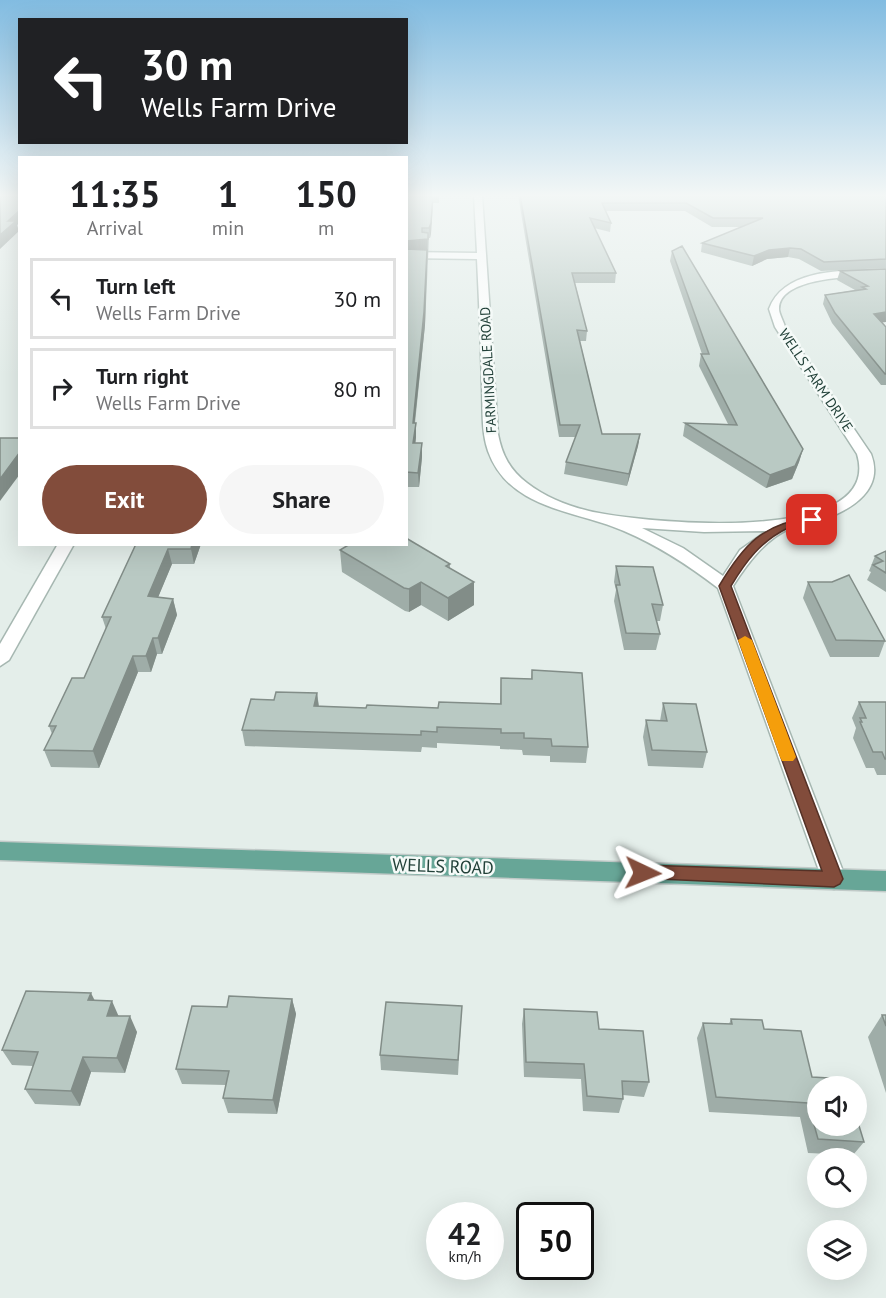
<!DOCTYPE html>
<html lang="en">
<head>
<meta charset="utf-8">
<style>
	body { margin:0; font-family:"PT Sans",sans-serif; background:#f6f6f6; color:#202124; height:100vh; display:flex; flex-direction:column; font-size:22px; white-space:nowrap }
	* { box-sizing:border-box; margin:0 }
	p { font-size:20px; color:#757577 }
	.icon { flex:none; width:33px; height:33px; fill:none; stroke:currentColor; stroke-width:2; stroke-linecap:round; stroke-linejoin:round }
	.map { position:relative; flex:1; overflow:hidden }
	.drawer { position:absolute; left:18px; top:156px; width:390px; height:390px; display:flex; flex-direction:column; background:#fff; border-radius:0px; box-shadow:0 6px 24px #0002 }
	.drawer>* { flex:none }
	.banner { position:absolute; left:18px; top:18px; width:390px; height:126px; border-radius:0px; box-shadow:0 6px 24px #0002; background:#202124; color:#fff; overflow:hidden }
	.buttons { position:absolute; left:807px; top:1076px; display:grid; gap:12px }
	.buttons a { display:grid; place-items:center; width:60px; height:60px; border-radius:50%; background:#fff; box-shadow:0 6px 24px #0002; font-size:30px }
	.speed { position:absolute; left:426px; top:1202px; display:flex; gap:12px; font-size:30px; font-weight:700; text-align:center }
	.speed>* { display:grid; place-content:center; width:78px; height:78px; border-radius:50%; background:#fff; box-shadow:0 6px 24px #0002; line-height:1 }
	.speed small { font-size:15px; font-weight:400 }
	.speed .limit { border:3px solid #111; border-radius:9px; background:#fff; color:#111 }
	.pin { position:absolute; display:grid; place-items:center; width:51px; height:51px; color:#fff; margin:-26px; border-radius:12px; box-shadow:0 3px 9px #0006 }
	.me { position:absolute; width:66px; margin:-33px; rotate:92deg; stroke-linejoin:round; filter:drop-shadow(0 0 4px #0008) }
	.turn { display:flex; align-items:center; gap:21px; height:126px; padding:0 24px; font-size:27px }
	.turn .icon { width:78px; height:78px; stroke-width:2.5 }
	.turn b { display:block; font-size:42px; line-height:51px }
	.eta { display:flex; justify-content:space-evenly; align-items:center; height:102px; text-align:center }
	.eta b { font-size:36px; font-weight:800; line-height:42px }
	.action { display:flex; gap:12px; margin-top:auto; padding:12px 24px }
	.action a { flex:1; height:69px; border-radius:36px; background:#824c3b; color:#fff; font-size:24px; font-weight:800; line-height:69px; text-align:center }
	.action a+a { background:#f6f6f6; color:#202124 }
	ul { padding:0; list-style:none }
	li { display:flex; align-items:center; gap:18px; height:81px; margin:0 12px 9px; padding:0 12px; border:3px solid #e0e0e0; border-radius:0px }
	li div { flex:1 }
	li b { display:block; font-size:22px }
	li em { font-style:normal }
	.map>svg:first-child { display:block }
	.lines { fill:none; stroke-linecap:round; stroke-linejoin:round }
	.minor-casing { stroke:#a6b7b1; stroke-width:3 }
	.major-casing { stroke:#c1cac8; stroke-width:3 }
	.minor { fill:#fff; fill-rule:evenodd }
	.major { fill:#67a697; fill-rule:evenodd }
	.wall { fill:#9fada8 }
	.shaded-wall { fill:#828d88 }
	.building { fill:#b9c9c3; stroke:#828d88; stroke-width:1.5 }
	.route { fill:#824c3b; stroke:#543126; stroke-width:1.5 }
	.slow { fill:#f59e0b }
	.labels { text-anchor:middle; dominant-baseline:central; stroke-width:5; stroke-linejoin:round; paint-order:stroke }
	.far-street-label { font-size:14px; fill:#224139; stroke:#f5faf8 }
	.near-street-label { font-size:18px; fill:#224139; stroke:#f5faf8 }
</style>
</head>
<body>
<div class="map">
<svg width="886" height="1298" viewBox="0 0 886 1298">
	<rect width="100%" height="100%" fill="#e4eeea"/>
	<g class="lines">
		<defs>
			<g id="minor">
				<path d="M474,195H482L498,434C502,455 510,470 527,483C545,497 568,506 589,511C634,522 886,549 857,454L775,327L769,309C784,267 848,270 886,270V276C863,276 779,275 779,309C779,314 784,322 785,327L871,454C886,493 845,513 814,523C807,525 798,525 791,528C766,538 747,564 733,586L846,879L842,886L834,889L826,886L822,879L718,588C688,565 659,546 624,531C576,510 509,510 488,451C481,431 483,407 482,387C481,344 479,301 477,259L406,258V252L477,253ZM642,528L704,532L767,531L740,550L723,576L683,548Z"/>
				<polygon points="58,544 74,544 9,660 0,666 0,644"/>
			</g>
			<polygon id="major" points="0,842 886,871 886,891 0,860"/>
		</defs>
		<use href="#minor" class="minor-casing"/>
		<use href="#major" class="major-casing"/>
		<use href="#minor" class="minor"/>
		<use href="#major" class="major"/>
	</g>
	<g class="wall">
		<polygon points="406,195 439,195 439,203 433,203 431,233 430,238 429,238 425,325 415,423 416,437 415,443 422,457 419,487 406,487"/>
		<polygon points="518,195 886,195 886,268 821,271 799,259 788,257 767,259 752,266 701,252 702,243 741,227 712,227 685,211 606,211 611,223 610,232 594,228 616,273 615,283 575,283 587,331 586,341 580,341 602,434 640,434 638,446 627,486 564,474 566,462 576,437 559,437"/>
		<polygon points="672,251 803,449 799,462 792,479 766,488 683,436 685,423 728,424 699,366 701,354 702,354 670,261"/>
		<polygon points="886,269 886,322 882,322 886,327 886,385 881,385 832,323 823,304 825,295 855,290 837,280 840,271"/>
		<polygon points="136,544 201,544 194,564 172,564 158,597 173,599 177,615 162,654 157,654 151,672 138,672 99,768 51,767 44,750 52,734 49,726 84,678 106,629 102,617"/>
		<polygon points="340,550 450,564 450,568 474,605 448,621 421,605 409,612 405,611 342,572"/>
		<polygon points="886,551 886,592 867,580 871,572 869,571 875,556"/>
		<polygon points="616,566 663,605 660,621 656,621 660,634 656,650 624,650 614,601 616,590 614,582"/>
		<polygon points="808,582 885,641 879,657 830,657 803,598"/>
		<polygon points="532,670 588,747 586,763 550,762 550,756 523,755 522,750 500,749 500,746 437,743 437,748 422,747 421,752 245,746 242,730 274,700 317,693 319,706 366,708 438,708 500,704 501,678 531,679"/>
		<polygon points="859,702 886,702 886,775 877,775 874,768 866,768 853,738 856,728 852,718"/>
		<polygon points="663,703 707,752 703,768 648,766 643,737 646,720 660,721"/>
		<polygon points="292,999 296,1014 277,1114 228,1113 223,1098 226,1085 182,1084 176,1069 227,1007"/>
		<polygon points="95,1001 119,1016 137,1032 125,1073 91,1072 80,1106 35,1104 25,1089 33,1066 12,1065 2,1050"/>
		<polygon points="524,1009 649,1082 644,1097 623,1095 623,1099 619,1113 583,1111 581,1079 524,1077 522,1024"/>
		<polygon points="882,1015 886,1015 886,1093 868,1037"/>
		<polygon points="731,1019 764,1029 812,1077 864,1142 853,1155 808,1153 800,1117 709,1112 697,1038 703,1023 729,1024"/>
		<polygon points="461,1021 458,1075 381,1070 380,1055"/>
	</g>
	<g class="shaded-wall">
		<polygon points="433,195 431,233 430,238 429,228"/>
		<polygon points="20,210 20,223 17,225 19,231 0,249 0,235 8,221"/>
		<polygon points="428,233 425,325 413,437 406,241 422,240"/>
		<polygon points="790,248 788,257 767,259 752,266 754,256 769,250"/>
		<polygon points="886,312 886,322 871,324 874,314"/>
		<polygon points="416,423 416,437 414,457 413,443"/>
		<polygon points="640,434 638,446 627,486 629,474"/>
		<polygon points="422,443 422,457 419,487 418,473"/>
		<polygon points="803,449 799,462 792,479 766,488 770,475"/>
		<polygon points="20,452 20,474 0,501 0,479"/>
		<polygon points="192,544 201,544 194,564 191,549"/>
		<polygon points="168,549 172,564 152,612 148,596"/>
		<polygon points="421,582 421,605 409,612 409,589"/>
		<polygon points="474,582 474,605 448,621 448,598"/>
		<polygon points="173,599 177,615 162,654 158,638"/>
		<polygon points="153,638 157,654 151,672 146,656"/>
		<polygon points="133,656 138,672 99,768 93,751"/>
		<polygon points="317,693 319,710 314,706"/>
		<polygon points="91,993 99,1009 88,1000"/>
		<polygon points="292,999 296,1014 277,1114 273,1100"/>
		<polygon points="112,1001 119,1017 107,1016"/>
		<polygon points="130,1016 137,1032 125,1073 117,1058"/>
		<polygon points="83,1057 91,1072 80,1106 71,1091"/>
	</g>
	<g class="building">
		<polygon points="0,195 20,195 20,210 8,221 16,221 0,235"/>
		<polygon points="406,195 433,195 431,223 429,228 422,228 422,232 428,233 428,239 406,241"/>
		<polygon points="520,195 886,195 886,259 824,262 801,249 790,248 769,250 754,256 702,243 763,218 713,218 686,203 602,203 611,223 590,218 616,273 572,273 587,331 577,330 602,434 640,434 629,474 566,462 580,425 560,425"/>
		<polygon points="682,246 803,449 795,466 770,475 685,423 737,425 701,354 709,354 672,251"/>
		<polygon points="406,249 427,250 424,312 413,423 416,423 413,443 422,443 418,473 406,472"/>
		<polygon points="886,269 886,312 874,314 886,327 886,374 885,374 835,313 825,295 866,289 862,287 868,286 840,271"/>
		<polygon points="0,438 20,438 20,452 0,479"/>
		<polygon points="406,538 450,564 446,566 474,582 448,598 421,582 409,589 404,588 340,550 350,544 406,544"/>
		<polygon points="136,544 192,544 191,549 168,549 148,596 173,599 158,638 153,638 146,656 133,656 93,751 44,750 56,726 49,726 72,678 84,678 111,617 102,617"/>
		<polygon points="886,551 886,573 873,565 883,561 875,556"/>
		<polygon points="616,566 653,567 663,605 652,604 660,634 626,633 616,585 620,585"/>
		<polygon points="849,575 885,641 836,640 808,582 832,582"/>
		<polygon points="532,670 582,673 588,747 552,746 551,739 524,738 524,733 501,733 501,729 437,727 437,732 421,731 421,735 242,730 251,699 274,700 276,692 317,693 314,706 366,708 367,705 438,708 439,702 501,704 501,678 532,679"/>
		<polygon points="859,702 886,702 886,759 885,759 882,752 873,752 860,722 862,722 860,718 866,718"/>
		<polygon points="663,703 696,704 707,752 652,750 646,720 667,721"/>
		<polygon points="26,991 91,993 88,1000 112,1001 107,1016 130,1016 117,1058 83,1057 71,1091 25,1089 38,1052 2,1050"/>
		<polygon points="229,996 292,999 273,1100 223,1098 229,1071 176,1069 192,1006 227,1007"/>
		<polygon points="386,1002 462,1006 458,1060 380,1055"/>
		<polygon points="524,1009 597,1012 599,1029 643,1031 649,1082 622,1081 623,1099 587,1096 584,1064 526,1062"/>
		<polygon points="882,1015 886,1015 886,1026"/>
		<polygon points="731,1019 762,1020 764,1029 801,1031 812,1077 846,1079 848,1086 818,1086 818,1125 856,1125 856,1116 864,1142 818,1139 808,1103 716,1097 703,1023 732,1024"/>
	</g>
	<linearGradient id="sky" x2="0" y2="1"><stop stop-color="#82bce1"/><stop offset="0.52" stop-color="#f3f7f6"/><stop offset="1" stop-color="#f3f7f6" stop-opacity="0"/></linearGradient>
	<rect width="886" height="376" fill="url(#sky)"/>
	<path class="route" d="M812,517L818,520L816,523C807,525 796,524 788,528C761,541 746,561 731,586L843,879L840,884L834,887L637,878L634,873L637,868L643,865L822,871L719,586C744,544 762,524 812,517Z"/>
	<polygon class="slow" points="745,636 752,640 796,757 793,761 782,761 780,757 738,640"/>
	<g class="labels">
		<g class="far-street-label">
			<text transform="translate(488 370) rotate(-93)">FARMINGDALE ROAD</text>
			<text transform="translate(816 380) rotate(56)">WELLS FARM DRIVE</text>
		</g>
		<g class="near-street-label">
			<text transform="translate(443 866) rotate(2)">WELLS ROAD</text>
		</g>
	</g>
</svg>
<div class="buttons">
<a><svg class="icon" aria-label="sound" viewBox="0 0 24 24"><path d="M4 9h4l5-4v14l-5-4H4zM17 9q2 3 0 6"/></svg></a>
<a><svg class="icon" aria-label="search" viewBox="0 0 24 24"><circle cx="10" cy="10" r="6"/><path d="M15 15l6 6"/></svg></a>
<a><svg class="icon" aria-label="layers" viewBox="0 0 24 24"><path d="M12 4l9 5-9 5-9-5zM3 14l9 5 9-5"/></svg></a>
</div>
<div class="speed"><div>42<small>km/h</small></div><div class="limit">50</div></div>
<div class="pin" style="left:812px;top:520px;background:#d93025"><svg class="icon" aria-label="arrive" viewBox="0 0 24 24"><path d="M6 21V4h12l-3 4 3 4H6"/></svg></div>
<svg class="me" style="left:643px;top:873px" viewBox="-20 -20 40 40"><path d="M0-17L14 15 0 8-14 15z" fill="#824c3b" stroke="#fff" stroke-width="4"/></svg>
<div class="banner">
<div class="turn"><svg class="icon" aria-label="left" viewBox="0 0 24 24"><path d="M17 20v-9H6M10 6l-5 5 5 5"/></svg><div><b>30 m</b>Wells Farm Drive</div></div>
</div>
<section class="drawer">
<div class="eta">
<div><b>11:35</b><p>Arrival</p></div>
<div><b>1</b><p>min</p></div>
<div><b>150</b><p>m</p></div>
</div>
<ul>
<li><svg class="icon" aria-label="left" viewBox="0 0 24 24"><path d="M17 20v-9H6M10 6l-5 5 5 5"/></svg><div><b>Turn left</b><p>Wells Farm Drive</p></div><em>30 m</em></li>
<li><svg class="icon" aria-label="right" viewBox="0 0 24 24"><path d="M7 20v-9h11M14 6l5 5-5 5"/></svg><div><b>Turn right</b><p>Wells Farm Drive</p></div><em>80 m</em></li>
</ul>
<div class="action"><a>Exit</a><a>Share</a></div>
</section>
</div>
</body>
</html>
